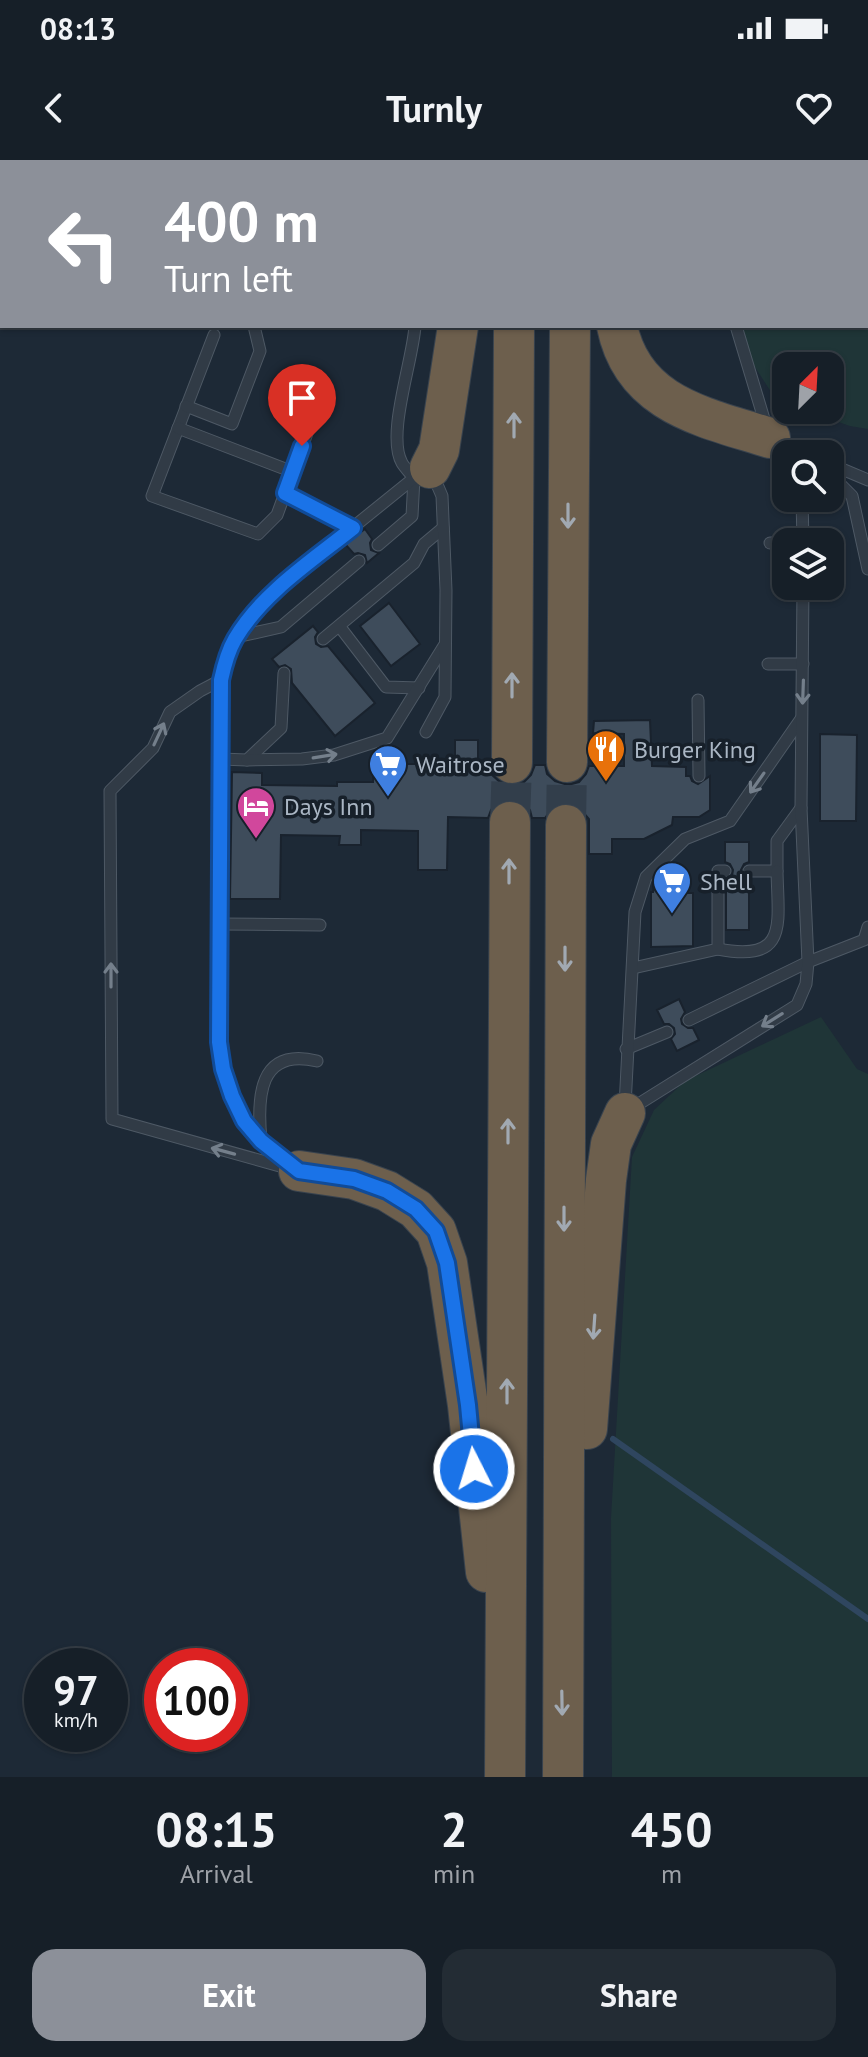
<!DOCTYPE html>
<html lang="en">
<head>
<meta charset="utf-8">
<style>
	body { margin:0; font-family:"PT Sans",sans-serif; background:#232c34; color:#f1f3f6; height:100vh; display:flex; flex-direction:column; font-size:30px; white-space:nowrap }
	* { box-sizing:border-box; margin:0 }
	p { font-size:26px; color:#9ea2a8 }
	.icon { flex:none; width:44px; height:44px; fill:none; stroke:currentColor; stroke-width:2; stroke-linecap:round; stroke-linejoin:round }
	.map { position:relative; height:1617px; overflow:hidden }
	.drawer { display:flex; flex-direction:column; background:#161f28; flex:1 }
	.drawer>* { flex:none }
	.hud { position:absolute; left:0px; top:0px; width:868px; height:168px; box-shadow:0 2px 6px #0004,0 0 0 2px #353d45; background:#8c9099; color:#fff; overflow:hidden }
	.needle { width:52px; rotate:24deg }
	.fabs { position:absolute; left:772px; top:192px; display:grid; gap:16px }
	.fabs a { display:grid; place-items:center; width:72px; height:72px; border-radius:16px; background:#161f28; box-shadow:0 2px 6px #0004,0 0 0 2px #353d45; font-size:40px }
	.speed { position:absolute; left:24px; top:1488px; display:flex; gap:16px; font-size:40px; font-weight:700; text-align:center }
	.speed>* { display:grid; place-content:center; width:104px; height:104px; border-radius:50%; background:#161f28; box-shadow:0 2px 6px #0004,0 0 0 2px #353d45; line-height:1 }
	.speed small { font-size:20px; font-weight:400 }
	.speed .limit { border:12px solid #d22; background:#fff; color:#111 }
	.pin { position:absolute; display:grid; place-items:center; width:68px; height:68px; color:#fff; margin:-82px -34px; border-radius:50% 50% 50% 0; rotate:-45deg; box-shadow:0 0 8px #0007 }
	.pin .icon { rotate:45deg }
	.me { position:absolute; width:88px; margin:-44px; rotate:355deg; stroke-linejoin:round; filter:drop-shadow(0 0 6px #0008) }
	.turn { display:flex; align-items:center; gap:28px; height:168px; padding:0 32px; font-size:36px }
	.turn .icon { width:104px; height:104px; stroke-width:2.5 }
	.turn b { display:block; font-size:56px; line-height:68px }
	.eta { display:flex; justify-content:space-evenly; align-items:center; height:136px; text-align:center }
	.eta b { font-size:48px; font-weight:800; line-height:56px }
	.cta { display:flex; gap:16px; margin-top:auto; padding:16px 32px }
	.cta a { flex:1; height:92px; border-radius:24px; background:#8c9099; color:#fff; font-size:32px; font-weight:800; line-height:92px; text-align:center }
	.cta a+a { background:#232c34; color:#f1f3f6 }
	.status { display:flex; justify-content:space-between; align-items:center; height:56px; padding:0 40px; background:#161f28; direction:ltr }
	.status svg { height:22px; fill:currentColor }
	header { display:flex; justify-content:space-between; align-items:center; height:104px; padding:0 32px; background:#161f28; font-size:36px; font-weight:800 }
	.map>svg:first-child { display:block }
	.green { fill:#1f3537 }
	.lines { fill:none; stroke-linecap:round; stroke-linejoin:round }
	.stream { stroke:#2f465f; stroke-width:6 }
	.building { fill:#3e4c5b; stroke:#19222d; stroke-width:2 }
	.motorway-tunnel { stroke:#323e4b; stroke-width:40; stroke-dasharray:40 20; stroke-linecap:butt }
	.service-casing { stroke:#4e5965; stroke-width:13 }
	.motorway-casing { stroke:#39434e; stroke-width:42 }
	.service { stroke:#313b46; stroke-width:11 }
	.motorway { stroke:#6d5f4d; stroke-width:40 }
	.oneway { stroke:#a1a9b2 }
	.oneway2 { stroke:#747f8b }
	.route-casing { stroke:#114b97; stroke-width:20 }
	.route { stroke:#1a73e8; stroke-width:14 }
	.labels { text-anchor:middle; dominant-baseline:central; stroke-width:7; stroke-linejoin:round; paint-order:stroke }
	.poi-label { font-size:24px; fill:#aab6c4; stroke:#17202a; text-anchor:start }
</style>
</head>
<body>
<div class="status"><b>08:13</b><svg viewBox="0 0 49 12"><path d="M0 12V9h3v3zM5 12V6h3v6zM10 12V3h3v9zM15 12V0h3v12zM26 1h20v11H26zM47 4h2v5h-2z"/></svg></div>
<header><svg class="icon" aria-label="back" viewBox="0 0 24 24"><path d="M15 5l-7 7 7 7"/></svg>Turnly<svg class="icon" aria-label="heart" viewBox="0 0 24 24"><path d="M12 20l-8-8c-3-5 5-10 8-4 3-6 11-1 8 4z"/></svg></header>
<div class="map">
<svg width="868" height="1617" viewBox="0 0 868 1617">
	<rect width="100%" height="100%" fill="#1d2936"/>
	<g class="green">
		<polygon points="693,0 868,0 868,269 850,266 803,250 830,250 830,206 786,206 786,244 777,241 740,184 736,166 866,166 866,2"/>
		<polygon points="821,857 857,909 868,914 868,1617 612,1617 611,1358 632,997 654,950 685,921"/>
	</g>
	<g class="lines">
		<polyline class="stream" points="613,1279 868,1459"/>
	</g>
	<g class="building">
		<polygon points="365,369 372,379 370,383 371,390 379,393 367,403 365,395 358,393 354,394 345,384"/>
		<polygon points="389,443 420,484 391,506 360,466"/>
		<polygon points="313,466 318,472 315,477 316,484 321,487 328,486 375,543 335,576 292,523 291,509 285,505 279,507 272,499"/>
		<polygon points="650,560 652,606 686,607 686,616 690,616 692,621 698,624 710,616 710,650 699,657 673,657 672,665 644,679 612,679 612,694 589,694 589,659 578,646 567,642 555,645 545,658 532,658 530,650 522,643 509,639 498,642 491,650 488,658 448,657 447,710 418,710 418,671 361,670 361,685 339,685 340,676 281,675 280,739 230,739 232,612 262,613 262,625 337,626 337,622 373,622 373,604 455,604 455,580 478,580 478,605 489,605 492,615 501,623 511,626 523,623 531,615 535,605 545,605 547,614 555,621 568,625 579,622 586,614 589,606 624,606 624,574 593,573 594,561"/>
		<polygon points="820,574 857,575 856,661 820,661"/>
		<polygon points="725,682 749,682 749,702 744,704 741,710 742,716 749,719 749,770 726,770 726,719 732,716 733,710 730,704 725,702"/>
		<polygon points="653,723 677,723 677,733 693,733 693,786 651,787 651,732 653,732"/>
		<polygon points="679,839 685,852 681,859 682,864 688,868 693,868 699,880 677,891 671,879 675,874 674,868 669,864 664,864 657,850"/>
	</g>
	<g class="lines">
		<g class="motorway-tunnel">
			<polyline points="510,662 512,603"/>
			<polyline points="566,665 567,602"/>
		</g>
		<defs>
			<g id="service">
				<polyline points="399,0 399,2"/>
				<polyline points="693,0 693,2"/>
				<polyline points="376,2 382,0"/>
				<polyline points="736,166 767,269"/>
				<polyline points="214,175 152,336 258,374 277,355 321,235"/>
				<polyline points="186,246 232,264 260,191 254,166"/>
				<polyline points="178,268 293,312"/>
				<polyline points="774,279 807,294"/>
				<polyline points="830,304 868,320"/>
				<polyline points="830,314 852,336 868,409"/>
				<polyline points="285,333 353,368"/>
				<polyline points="802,338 803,382"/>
				<polyline points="770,383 786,383"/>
				<path d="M378,385L412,356L414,318C410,313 405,308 402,303C386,275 413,200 415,166"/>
				<polyline points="340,467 386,527 419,528"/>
				<polyline points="236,477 281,467 359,401"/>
				<polyline points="323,479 414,403 424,384 443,368"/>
				<polyline points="768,504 803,504"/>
				<polyline points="221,520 200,531 170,552 153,588 110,631 112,959 294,1010"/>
				<polyline points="698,540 699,616"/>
				<polyline points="221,599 247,600 281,568 284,513"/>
				<polyline points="247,600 302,599 334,595 387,578 444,486"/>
				<polyline points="749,711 777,711 777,681 801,648"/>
				<polyline points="220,764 320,765"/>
				<path d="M718,789C789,803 778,764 777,711"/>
				<polyline points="633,808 718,789 718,711 725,711"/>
				<polyline points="689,860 808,802 864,780 868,767"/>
				<polyline points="626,889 667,872"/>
				<polyline points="625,946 635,752 646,717 685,679 730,661 801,559"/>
				<polyline points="629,950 797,845 806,824 808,802 801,648 803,426"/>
				<path d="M261,980C257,938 258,887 317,901"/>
				<path d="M295,1008C243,967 230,948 219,882L221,520L236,478L262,445L289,419L414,318L430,308L442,336L446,430L445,537L426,572"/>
			</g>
			<g id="motorway">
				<polyline points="601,0 601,2"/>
				<polyline points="476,2 476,0"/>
				<polyline points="515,2 515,0"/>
				<polyline points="571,2 571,0"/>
				<path d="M617,166C633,245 704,257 770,278"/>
				<polyline points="430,308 439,290 458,166"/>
				<polyline points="567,602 570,166"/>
				<polyline points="512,603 514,166"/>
				<polyline points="299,1011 354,1019 387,1031 416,1049 436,1071 447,1103 468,1245 486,1412"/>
				<polyline points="587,1269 606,1020 611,984 625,953"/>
				<polyline points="505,1617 510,662"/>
				<polyline points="563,1617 566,665"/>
			</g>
		</defs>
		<use href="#service" class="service-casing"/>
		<use href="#motorway" class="motorway-casing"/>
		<use href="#service" class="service"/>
		<use href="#motorway" class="motorway"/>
	</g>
	<defs><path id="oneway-shaft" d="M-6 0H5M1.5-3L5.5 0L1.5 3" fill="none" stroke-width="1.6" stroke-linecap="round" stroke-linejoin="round" transform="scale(2)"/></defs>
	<g class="oneway">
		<use href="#oneway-shaft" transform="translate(514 265) rotate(-90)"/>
		<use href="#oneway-shaft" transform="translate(568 356) rotate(90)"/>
		<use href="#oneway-shaft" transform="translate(512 525) rotate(-90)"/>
		<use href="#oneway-shaft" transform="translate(509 711) rotate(-90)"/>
		<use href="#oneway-shaft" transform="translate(565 799) rotate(90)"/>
		<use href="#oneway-shaft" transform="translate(508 971) rotate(-90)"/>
		<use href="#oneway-shaft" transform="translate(564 1059) rotate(90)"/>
		<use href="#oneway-shaft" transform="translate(594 1167) rotate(94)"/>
		<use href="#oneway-shaft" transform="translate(507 1231) rotate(-90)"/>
		<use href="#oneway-shaft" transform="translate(562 1543) rotate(89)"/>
	</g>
	<g class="oneway2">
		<use href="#oneway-shaft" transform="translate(803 532) rotate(92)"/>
		<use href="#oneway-shaft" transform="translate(159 574) rotate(-65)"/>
		<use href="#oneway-shaft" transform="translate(325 596) rotate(-9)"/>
		<use href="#oneway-shaft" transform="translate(757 623) rotate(125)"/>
		<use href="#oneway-shaft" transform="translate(111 815) rotate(-90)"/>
		<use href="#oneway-shaft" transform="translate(772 860) rotate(148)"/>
		<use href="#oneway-shaft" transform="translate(223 991) rotate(-165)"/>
	</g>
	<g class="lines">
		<defs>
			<path id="route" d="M302,286L285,333L353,368C313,400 262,433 235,479C228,491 224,506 221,520L219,882L223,909L232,936L244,961L261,981L299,1011L354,1019L387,1031L416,1049L436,1071L447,1103L468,1245L474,1309"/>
		</defs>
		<use href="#route" class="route-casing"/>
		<use href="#route" class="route"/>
	</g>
	<defs>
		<symbol id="restaurant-pin" viewBox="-11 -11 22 30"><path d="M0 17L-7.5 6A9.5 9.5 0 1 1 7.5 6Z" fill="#e8710a" stroke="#17202a"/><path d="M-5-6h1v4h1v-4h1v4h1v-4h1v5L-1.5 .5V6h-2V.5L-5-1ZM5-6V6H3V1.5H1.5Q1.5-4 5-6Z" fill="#fff"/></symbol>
		<symbol id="supermarket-pin" viewBox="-11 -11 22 30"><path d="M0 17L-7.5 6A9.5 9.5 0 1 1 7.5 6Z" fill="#3f7fe0" stroke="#17202a"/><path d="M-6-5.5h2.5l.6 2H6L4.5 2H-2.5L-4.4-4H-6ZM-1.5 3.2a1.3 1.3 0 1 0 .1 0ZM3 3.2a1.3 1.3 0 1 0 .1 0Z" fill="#fff"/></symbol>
		<symbol id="hotel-pin" viewBox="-11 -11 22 30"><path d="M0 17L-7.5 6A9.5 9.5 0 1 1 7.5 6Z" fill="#d1479c" stroke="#17202a"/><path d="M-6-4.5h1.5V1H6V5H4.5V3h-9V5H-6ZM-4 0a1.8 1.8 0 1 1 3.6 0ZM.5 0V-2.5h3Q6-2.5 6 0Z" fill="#fff"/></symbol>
	</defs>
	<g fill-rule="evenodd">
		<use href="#restaurant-pin" x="584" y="567" width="44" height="60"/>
		<use href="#supermarket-pin" x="366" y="582" width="44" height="60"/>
		<use href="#hotel-pin" x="234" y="624" width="44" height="60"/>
		<use href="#supermarket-pin" x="650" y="699" width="44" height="60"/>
	</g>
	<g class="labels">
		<g class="poi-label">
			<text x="634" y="589">Burger King</text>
			<text x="416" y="604">Waitrose</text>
			<text x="284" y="646">Days Inn</text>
			<text x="700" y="721">Shell</text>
		</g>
	</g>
</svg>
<div class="fabs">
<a><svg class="needle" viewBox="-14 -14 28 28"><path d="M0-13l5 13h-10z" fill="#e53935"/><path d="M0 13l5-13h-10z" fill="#9ea2a8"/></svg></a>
<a><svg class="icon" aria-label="search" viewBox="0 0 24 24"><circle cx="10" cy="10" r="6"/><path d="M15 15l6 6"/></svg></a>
<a><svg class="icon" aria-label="layers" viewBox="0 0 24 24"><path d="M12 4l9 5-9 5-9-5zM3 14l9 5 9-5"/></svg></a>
</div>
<div class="speed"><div>97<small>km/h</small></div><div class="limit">100</div></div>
<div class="pin" style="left:302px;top:286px;background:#d93025"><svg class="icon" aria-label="arrive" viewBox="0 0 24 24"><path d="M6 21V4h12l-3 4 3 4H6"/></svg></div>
<svg class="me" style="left:474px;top:1309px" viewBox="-20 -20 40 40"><circle r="17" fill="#1a73e8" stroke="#fff" stroke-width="3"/><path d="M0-11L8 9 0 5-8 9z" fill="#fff"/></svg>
<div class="hud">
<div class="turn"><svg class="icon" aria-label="left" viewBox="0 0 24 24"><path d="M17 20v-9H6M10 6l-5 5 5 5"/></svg><div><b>400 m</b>Turn left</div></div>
</div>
</div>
<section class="drawer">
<div class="eta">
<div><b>08:15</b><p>Arrival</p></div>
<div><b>2</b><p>min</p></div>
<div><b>450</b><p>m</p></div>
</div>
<div class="cta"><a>Exit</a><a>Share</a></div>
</section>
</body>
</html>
